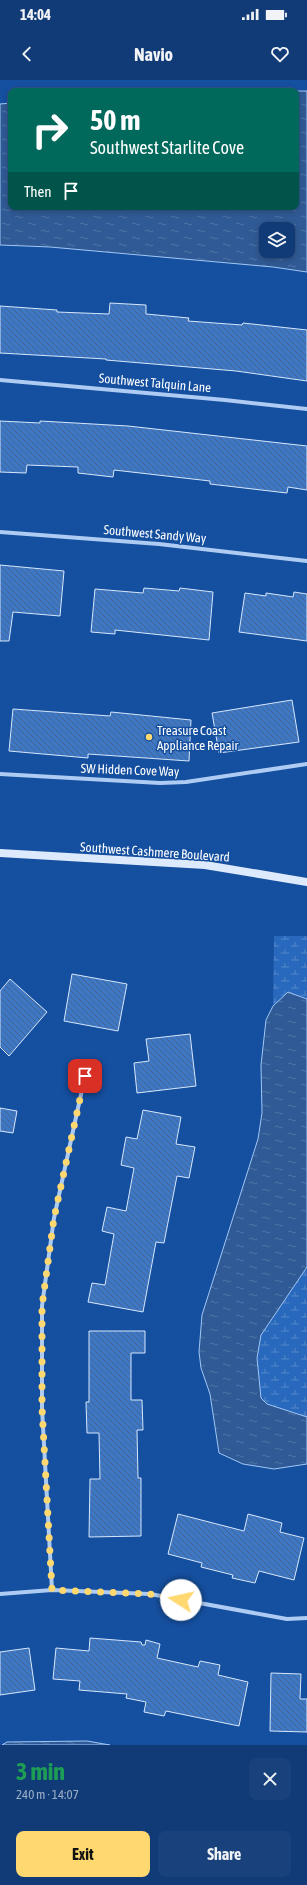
<!DOCTYPE html>
<html lang="en">
<head>
<meta charset="utf-8">
<style>
	body { margin:0; font-family:"Asap Condensed",sans-serif; background:#19427c; color:#f1f3f6; height:100vh; display:flex; flex-direction:column; font-size:15px; white-space:nowrap }
	* { box-sizing:border-box; margin:0 }
	p { font-size:13px; color:#9cadc6 }
	.icon { flex:none; width:22px; height:22px; fill:none; stroke:currentColor; stroke-width:2; stroke-linecap:round; stroke-linejoin:round }
	.map { position:relative; height:1665px; overflow:hidden }
	.drawer { display:flex; flex-direction:column; background:#103b77; flex:1 }
	.drawer>* { flex:none }
	.guide { position:absolute; left:8px; top:8px; width:291px; height:122px; border-radius:8px; box-shadow:0 2px 6px #0003,0 0 0 1px #305589; background:#00695c; color:#fff; overflow:hidden }
	.tools { position:absolute; left:259px; top:142px; display:grid; gap:8px }
	.tools a { display:grid; place-items:center; width:36px; height:36px; border-radius:8px; background:#103b77; box-shadow:0 2px 6px #0003,0 0 0 1px #305589; font-size:20px }
	.pin { position:absolute; display:grid; place-items:center; width:34px; height:34px; color:#fff; margin:-17px; border-radius:8px; box-shadow:0 2px 6px #0006 }
	.me { position:absolute; width:44px; margin:-22px; rotate:280deg; stroke-linejoin:round; filter:drop-shadow(0 0 3px #0008) }
	.turn { display:flex; align-items:center; gap:14px; height:84px; padding:0 16px; font-size:18px }
	.turn .icon { width:52px; height:52px; stroke-width:2.5 }
	.turn b { display:block; font-size:28px; line-height:34px }
	.then { display:flex; align-items:center; height:38px; padding:0 16px; background:#0003; gap:8px; font-size:15px }
	.round { display:grid; place-items:center; flex:none; width:42px; height:42px; border-radius:8px; background:#19427c }
	.overview { display:flex; align-items:center; justify-content:space-between; height:68px; padding:0 16px }
	h1 { font-size:24px; font-weight:700; line-height:30px; color:#1e9e55 }
	.action { display:flex; gap:8px; margin-top:auto; padding:8px 16px }
	.action a { flex:1; height:46px; border-radius:8px; background:#ffd870; color:#111; font-size:16px; font-weight:700; line-height:46px; text-align:center }
	.action a+a { background:#19427c; color:#f1f3f6 }
	.status { display:flex; justify-content:space-between; align-items:center; height:28px; padding:0 20px; background:#103b77; direction:ltr }
	.status svg { height:11px; fill:currentColor }
	header { display:flex; justify-content:space-between; align-items:center; height:52px; padding:0 16px; background:#103b77; font-size:18px; font-weight:700 }
	.map>svg:first-child { display:block }
	.wetland { fill:url(#wetland-marsh) }
	.water { fill:url(#water-ripples); stroke:#a0c7f6; fill-rule:evenodd }
	.building { fill:url(#building-back-hatch); stroke:#d6e7fd }
	.lines { fill:none; stroke-linecap:round; stroke-linejoin:round }
	.street { stroke:#aeccf3; stroke-width:4 }
	.secondary { stroke:#ddeafd; stroke-width:8 }
	.route { stroke:#ffd870; stroke-width:7; stroke-dasharray:0 12.6 }
	.poi-dot { fill:#ffd870; stroke:#154f9f; stroke-width:1.5 }
	.labels { text-anchor:middle; dominant-baseline:central; stroke-width:3; stroke-linejoin:round; paint-order:stroke }
	.street-label { font-size:13px; fill:#fff; stroke:#154f9f }
	.poi-label { font-size:13px; fill:#fff; stroke:#154f9f; text-anchor:start }
</style>
</head>
<body>
<div class="status"><b>14:04</b><svg viewBox="0 0 49 12"><path d="M0 12V9h3v3zM5 12V6h3v6zM10 12V3h3v9zM15 12V0h3v12zM26 1h20v11H26zM47 4h2v5h-2z"/></svg></div>
<header><svg class="icon" aria-label="back" viewBox="0 0 24 24"><path d="M15 5l-7 7 7 7"/></svg>Navio<svg class="icon" aria-label="heart" viewBox="0 0 24 24"><path d="M12 20l-8-8c-3-5 5-10 8-4 3-6 11-1 8 4z"/></svg></header>
<div class="map">
<svg width="307" height="1665" viewBox="0 0 307 1665">
	<defs>
		<pattern id="wetland-marsh" width="20" height="14" patternUnits="userSpaceOnUse"><rect width="20" height="14" fill="#2869bd"/><path d="M1 5h8M5 5V1M11 12h8M15 12V8" fill="none" stroke="#5387ca"/></pattern>
		<pattern id="water-ripples" width="26" height="14" patternUnits="userSpaceOnUse"><rect width="26" height="14" fill="#305a95"/><path d="M2 4q2-2 4 0t4 0M15 11q2-2 4 0t4 0" fill="none" stroke="#4f73a5"/></pattern>
		<pattern id="building-back-hatch" width="6" height="6" patternUnits="userSpaceOnUse"><rect width="6" height="6" fill="#3e78c5"/><path d="M-1 5l2 2M0 0l6 6M5-1l2 2" fill="none" stroke="#44648f"/></pattern>
	</defs>
	<rect width="100%" height="100%" fill="#154f9f"/>
	<g class="wetland">
		<polygon points="274,856 307,856 307,919 288,912 273,926"/>
		<polygon points="307,1187 307,1337 267,1324 261,1318 257,1278 261,1255"/>
	</g>
	<g class="water">
		<path d="M296,11H307V192L273,187L50,167L0,165V24L11,23V127H296ZM266,149H288V171H266Z"/>
		<polygon points="288,912 307,919 307,1187 261,1255 257,1278 261,1318 267,1324 307,1337 307,1384 274,1389 243,1384 219,1373 210,1314 201,1288 199,1272 202,1235 258,1059 262,1033 261,985 266,940 273,926"/>
		<polygon points="87,1661 110,1665 2,1665 7,1662"/>
	</g>
	<g class="building">
		<polygon points="110,223 146,225 146,234 189,238 188,241 242,245 243,243 307,250 307,301 236,291 106,280 106,279 0,273 0,226 57,230 57,232 109,234"/>
		<polygon points="0,341 40,343 40,341 128,346 307,366 307,410 288,407 287,413 210,404 210,401 114,390 113,397 78,393 78,387 27,385 26,393 0,392"/>
		<polygon points="0,485 64,491 60,536 13,532 9,561 0,561"/>
		<polygon points="144,508 179,511 180,508 213,512 209,560 115,550 115,554 91,552 95,509 143,513"/>
		<polygon points="294,512 307,514 307,561 239,552 245,513 266,516 266,513 293,517"/>
		<polygon points="292,620 299,662 219,673 212,633"/>
		<polygon points="13,629 110,636 111,632 191,640 189,681 88,674 88,678 9,671"/>
		<polygon points="72,894 127,904 118,951 64,941"/>
		<polygon points="10,899 47,932 9,976 0,967 0,911"/>
		<polygon points="190,954 196,1006 137,1013 134,983 149,981 146,959"/>
		<polygon points="0,1028 17,1031 13,1053 0,1051"/>
		<polygon points="143,1030 181,1037 176,1064 195,1067 189,1098 177,1096 164,1163 156,1162 143,1232 88,1222 92,1203 105,1205 114,1154 102,1151 107,1127 126,1131 134,1088 121,1085 126,1057 137,1059"/>
		<polygon points="89,1251 145,1251 145,1273 131,1273 131,1320 142,1320 143,1350 137,1350 138,1398 141,1398 141,1456 89,1457 90,1399 100,1399 99,1353 87,1353 86,1322 89,1322"/>
		<polygon points="178,1434 244,1451 248,1434 282,1443 280,1452 304,1458 294,1500 259,1491 255,1503 232,1498 233,1495 201,1487 202,1483 168,1474"/>
		<polygon points="90,1558 141,1562 142,1565 145,1565 146,1560 160,1564 157,1578 198,1587 200,1581 220,1585 218,1595 248,1602 239,1646 166,1631 164,1636 144,1632 146,1622 126,1618 127,1614 79,1610 80,1601 53,1599 56,1568 89,1571"/>
		<polygon points="29,1568 35,1610 0,1615 0,1572"/>
		<polygon points="271,1593 301,1594 300,1619 307,1619 307,1652 270,1651"/>
	</g>
	<g class="lines">
		<g class="street">
			<polyline points="0,300 225,320 307,329"/>
			<polyline points="0,452 159,464 307,481"/>
			<polyline points="0,694 160,703 186,702 307,684"/>
			<polyline points="52,1510 42,1328 42,1226 54,1138 85,996"/>
			<polyline points="0,1514 52,1510 150,1514 287,1539 307,1538"/>
		</g>
		<polyline class="secondary" points="0,773 205,785 307,802"/>
	</g>
	<g class="lines">
		<polyline class="route" points="85,996 54,1138 42,1226 42,1328 52,1510 150,1514 181,1520"/>
	</g>
	<circle class="poi-dot" cx="149" cy="657" r="4"/>
	<g class="labels">
		<g class="street-label">
			<text transform="translate(155 303) rotate(5)">Southwest Talquin Lane</text>
			<text transform="translate(155 454) rotate(5)">Southwest Sandy Way</text>
			<text transform="translate(130 690) rotate(2)">SW Hidden Cove Way</text>
			<text transform="translate(155 772) rotate(4)">Southwest Cashmere Boulevard</text>
		</g>
		<g class="poi-label">
			<text x="157" y="650">Treasure Coast<tspan x="157" dy="15">Appliance Repair</tspan></text>
		</g>
	</g>
</svg>
<div class="tools">
<a><svg class="icon" aria-label="layers" viewBox="0 0 24 24"><path d="M12 4l9 5-9 5-9-5zM3 14l9 5 9-5"/></svg></a>
</div>
<div class="pin" style="left:85px;top:996px;background:#d93025"><svg class="icon" aria-label="arrive" viewBox="0 0 24 24"><path d="M6 21V4h12l-3 4 3 4H6"/></svg></div>
<svg class="me" style="left:181px;top:1520px" viewBox="-20 -20 40 40"><circle r="19" fill="#fff"/><path d="M0-13L10 11 0 6-10 11z" fill="#ffd870"/></svg>
<div class="guide">
<div class="turn"><svg class="icon" aria-label="right" viewBox="0 0 24 24"><path d="M7 20v-9h11M14 6l5 5-5 5"/></svg><div><b>50 m</b>Southwest Starlite Cove</div></div>
<div class="then">Then<svg class="icon" aria-label="arrive" viewBox="0 0 24 24"><path d="M6 21V4h12l-3 4 3 4H6"/></svg></div>
</div>
</div>
<section class="drawer">
<div class="overview"><div><h1>3 min</h1><p>240 m · 14:07</p></div><a class="round"><svg class="icon" aria-label="close" viewBox="0 0 24 24"><path d="M6 6l12 12M18 6L6 18"/></svg></a></div>
<div class="action"><a>Exit</a><a>Share</a></div>
</section>
</body>
</html>
